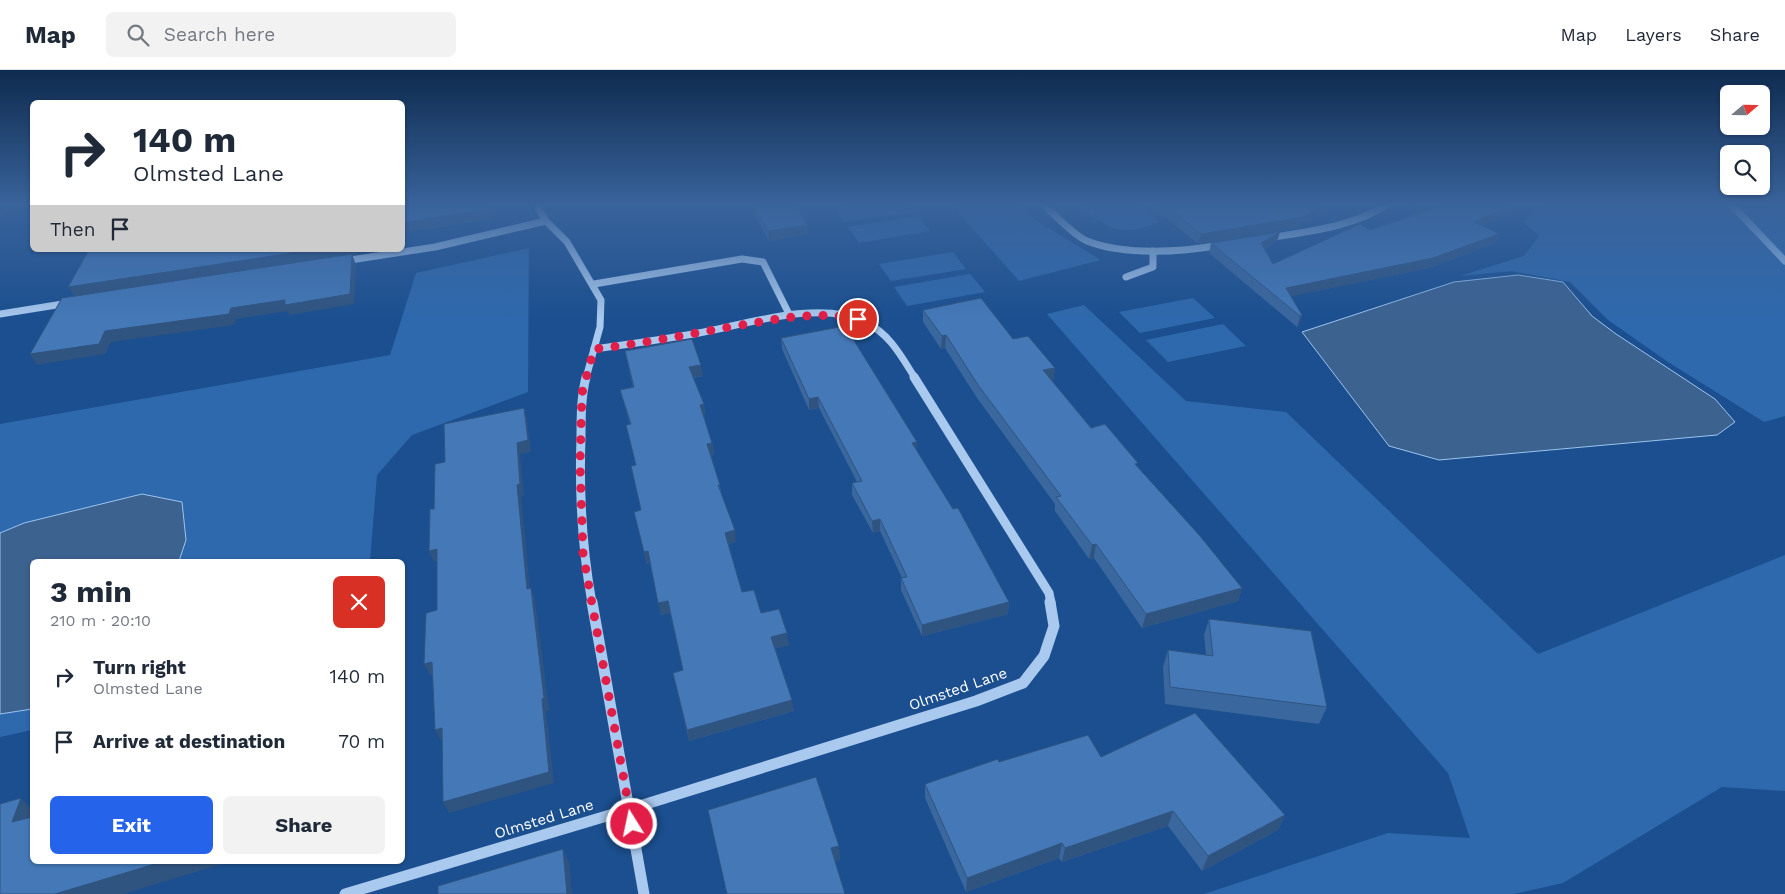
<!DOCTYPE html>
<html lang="en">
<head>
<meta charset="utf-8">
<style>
	body { margin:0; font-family:"Work Sans",sans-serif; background:#f2f2f3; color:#1f2937; height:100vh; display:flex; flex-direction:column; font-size:19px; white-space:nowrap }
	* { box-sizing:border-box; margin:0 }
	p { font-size:16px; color:#747a83 }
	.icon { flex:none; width:28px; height:28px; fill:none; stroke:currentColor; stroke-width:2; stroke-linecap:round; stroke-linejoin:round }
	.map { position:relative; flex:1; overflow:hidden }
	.side { position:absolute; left:30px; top:489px; width:375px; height:305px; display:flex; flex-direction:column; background:#fff; border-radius:8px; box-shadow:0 1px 4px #0004 }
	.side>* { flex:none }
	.top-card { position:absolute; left:30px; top:30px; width:375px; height:152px; border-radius:8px; box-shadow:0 1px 4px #0004; background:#fff; color:#1f2937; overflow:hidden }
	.needle { width:32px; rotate:70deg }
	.tools { position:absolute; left:1720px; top:15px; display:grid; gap:10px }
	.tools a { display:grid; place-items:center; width:50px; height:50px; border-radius:8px; background:#fff; box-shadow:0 1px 4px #0004; font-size:25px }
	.pin { position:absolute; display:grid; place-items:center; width:42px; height:42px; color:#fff; margin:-21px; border:2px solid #fff; border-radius:50%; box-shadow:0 1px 5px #0007 }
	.me { position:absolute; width:55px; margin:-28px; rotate:350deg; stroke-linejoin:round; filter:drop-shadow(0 0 4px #0008) }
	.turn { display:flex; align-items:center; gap:18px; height:105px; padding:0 20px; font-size:22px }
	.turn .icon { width:65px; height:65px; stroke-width:2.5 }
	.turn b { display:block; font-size:35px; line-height:42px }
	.then { display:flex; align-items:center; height:48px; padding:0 20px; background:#0003; gap:10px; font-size:19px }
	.round { display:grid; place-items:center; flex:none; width:52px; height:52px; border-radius:8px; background:#f2f2f3 }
	.head { display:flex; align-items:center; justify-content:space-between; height:85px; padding:0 20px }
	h1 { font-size:30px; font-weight:700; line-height:38px }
	.button { display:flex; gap:10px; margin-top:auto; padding:10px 20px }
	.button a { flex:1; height:58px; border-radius:8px; background:#2563eb; color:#fff; font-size:20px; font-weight:700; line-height:58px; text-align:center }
	.button a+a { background:#f2f2f3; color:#1f2937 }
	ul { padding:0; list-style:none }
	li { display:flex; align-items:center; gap:15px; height:65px; padding:0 20px }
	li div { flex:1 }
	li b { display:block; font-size:19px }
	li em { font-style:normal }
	header { display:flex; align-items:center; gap:30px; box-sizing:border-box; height:70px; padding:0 25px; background:#fff; border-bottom:1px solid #e0e1e3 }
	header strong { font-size:24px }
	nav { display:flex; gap:28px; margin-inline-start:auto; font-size:18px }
	.search { width:350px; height:45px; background:#f2f2f3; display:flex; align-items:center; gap:12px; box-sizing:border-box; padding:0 18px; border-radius:8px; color:#747a83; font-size:19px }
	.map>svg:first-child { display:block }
	.green { fill:#2e69ad }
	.water { fill:#3c6290; stroke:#9cc4f0 }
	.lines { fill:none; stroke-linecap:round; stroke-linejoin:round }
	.stream { stroke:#9cc4f0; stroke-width:7 }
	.path { stroke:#a9c9ee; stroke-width:2.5; stroke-dasharray:2 3; stroke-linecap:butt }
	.minor-far2 { stroke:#a9c9ee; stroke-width:7 }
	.minor-far1 { stroke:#a9c9ee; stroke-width:9 }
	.minor { stroke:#a9c9ee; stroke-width:11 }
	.wall { fill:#3a679d }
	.shaded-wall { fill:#305480 }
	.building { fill:#4478b7; stroke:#305480 }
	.route { stroke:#e11d48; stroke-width:9; stroke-dasharray:0 16.2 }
	.labels { text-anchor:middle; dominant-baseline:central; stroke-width:4; stroke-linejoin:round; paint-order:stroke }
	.street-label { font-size:15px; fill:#fff; stroke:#1b4f8f }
</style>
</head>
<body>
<header>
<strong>Map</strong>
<div class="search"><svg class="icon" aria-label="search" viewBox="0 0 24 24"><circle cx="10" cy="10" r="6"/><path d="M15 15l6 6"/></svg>Search here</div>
<nav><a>Map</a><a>Layers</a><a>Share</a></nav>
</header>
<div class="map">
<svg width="1785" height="824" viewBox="0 0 1785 824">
	<rect width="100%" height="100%" fill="#1b4f8f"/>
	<g class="green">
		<polygon points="857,134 908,134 914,142 844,152 835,138"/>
		<polygon points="951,134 1020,134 1035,150 1101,190 1019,211"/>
		<path d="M1078,134H1139L1160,152C1121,167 1109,161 1078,134Z"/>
		<polygon points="1544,134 1785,134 1785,346 1764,352 1668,292 1608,250 1570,212 1512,201 1460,206 1524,186 1539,166 1523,152"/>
		<polygon points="918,146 930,161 859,173 848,157"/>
		<polygon points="529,178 528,322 412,365 377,405 370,491 32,491 32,660 0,667 0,354 390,285 416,203"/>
		<polygon points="953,182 966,199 891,211 879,194"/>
		<polygon points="970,204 985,222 907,236 894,217"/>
		<polygon points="1193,228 1215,248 1140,263 1119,242"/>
		<polygon points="1084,235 1186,331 1286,342 1538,584 1785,485 1785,721 1722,717 1563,813 1514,824 1204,824 1388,763 1470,768 1448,703 1047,244"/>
		<polygon points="1223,254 1246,276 1168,292 1146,270"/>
	</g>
	<g class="water">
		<polygon points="1518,205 1563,212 1592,246 1616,264 1715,329 1735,352 1717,365 1439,390 1389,376 1302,262 1454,212"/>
		<polygon points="142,424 182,432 186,470 179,491 32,491 32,639 0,644 0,463 24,453"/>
	</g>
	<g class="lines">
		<polyline class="stream" points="1731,134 1785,191"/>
		<polyline class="path" points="1408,138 1416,134"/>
		<g class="minor-far2">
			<polyline points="536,134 546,151 567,172 601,230 600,257 586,308"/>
			<path d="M1043,134C1054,144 1074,166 1087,171C1125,186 1182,182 1221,175"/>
			<path d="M1268,168C1310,161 1352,157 1389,134"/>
			<polyline points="344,191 435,177 546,151"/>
			<polyline points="1126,207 1153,197 1153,181"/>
			<polyline points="594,214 742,189 763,192 790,246"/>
			<polyline points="0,244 69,233"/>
			<path d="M594,279C631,274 667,269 704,262C750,253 821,230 865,252C890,264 901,286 915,308"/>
		</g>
		<g class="minor-far1">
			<path d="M586,307C581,327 581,347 581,368C579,424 582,478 592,533"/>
			<polyline points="914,307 1049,523 1051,533"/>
		</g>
		<g class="minor">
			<polyline points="592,532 644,824"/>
			<polyline points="345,824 630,739 976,631 1023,613 1044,586 1054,556 1050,532"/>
		</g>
	</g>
	<g class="wall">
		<polygon points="1150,134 1325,134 1323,142 1300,157 1198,174"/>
		<polygon points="1433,134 1513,134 1509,143 1482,156 1499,164 1495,173 1429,198 1291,226 1302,245 1299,255 1297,257 1209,183 1211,173 1277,171 1265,179 1273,194 1370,160 1438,137 1433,135"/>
		<polygon points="754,136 808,164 769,171 755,146"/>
		<polygon points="923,240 1013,269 1055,298 1053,311 1052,311 1091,358 1137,397 1242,518 1238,531 1142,558 1094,488 1089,489 1055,441 1055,434 977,328 945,278 941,279 923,252"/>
		<polygon points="781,268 917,382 1009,532 1008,544 922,566 901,520 901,508 902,508 880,461 873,463 852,425 852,413 857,412 819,338 809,340 782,279"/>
		<polygon points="625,281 703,306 693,308 704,334 705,345 703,345 712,373 714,384 711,385 722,425 736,472 728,474 742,522 761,543 789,575 775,578 794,641 689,671 673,603 683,600 670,543 661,545 650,493 647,494 634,442 641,440 630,354 620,320 633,317"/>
		<polygon points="1209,549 1327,637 1319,654 1165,634 1163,597 1168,580 1206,585 1204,565"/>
		<polygon points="1101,687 1285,745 1278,760 1202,801 1168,756 1062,792 1059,788 966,822 925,728 925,714 999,692"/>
	</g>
	<g class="shaded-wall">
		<polygon points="0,134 14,134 9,142 5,142 0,150"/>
		<polygon points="488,134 490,134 491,149 402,163 402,153"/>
		<polygon points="1323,134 1325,134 1323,142 1300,157 1198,174 1201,164"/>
		<polygon points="1504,134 1513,134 1509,143 1470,162 1474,152"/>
		<polygon points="807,155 808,164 769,171 768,161"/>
		<polygon points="1280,162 1277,171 1259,183 1261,173"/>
		<polygon points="1499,164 1495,173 1429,198 1283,228 1286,218"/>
		<polygon points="312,180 357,180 357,184 75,227 68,217"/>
		<polygon points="352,184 356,195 354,234 290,245 287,241 236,249 234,255 111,272 105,284 37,295 30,284 105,261 231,238"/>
		<polygon points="1302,245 1299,255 1297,257 1300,246"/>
		<polygon points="946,265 945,278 941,279 942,266"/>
		<polygon points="701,295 703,306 691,308 689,297"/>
		<polygon points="1055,298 1053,311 1041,313 1043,300"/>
		<polygon points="818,327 819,338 809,340 809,329"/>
		<polygon points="704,334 705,345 701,346 700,335"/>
		<polygon points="524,338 527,349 531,382 520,384 524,426 521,426 531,530 527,519 517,415 517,373"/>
		<polygon points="917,372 917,383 912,373"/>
		<polygon points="712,373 714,384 709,385 707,374"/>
		<polygon points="880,449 880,461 873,463 872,451"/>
		<polygon points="735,460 736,472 727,474 725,463"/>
		<polygon points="1096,474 1094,488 1089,489 1092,475"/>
		<polygon points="437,479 442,490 434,492 429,481"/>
		<polygon points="648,481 651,493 647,494 644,482"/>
		<polygon points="531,518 535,530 549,640 546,641 554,713 449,743 443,732 542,629"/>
		<polygon points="1242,518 1238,531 1142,558 1146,544"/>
		<polygon points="668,531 670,543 661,545 658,533"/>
		<polygon points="1009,532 1008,544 922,566 922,555"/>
		<polygon points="787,563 789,575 773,579 771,567"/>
		<polygon points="432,592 438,603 430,605 424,594"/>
		<polygon points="792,630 794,641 689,671 687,660"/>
		<polygon points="442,658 448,669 441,671 435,660"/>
		<polygon points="21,728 32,740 32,760 12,752"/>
		<polygon points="1173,741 1168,756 1062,792 1065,778"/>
		<polygon points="1285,745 1278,760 1202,801 1208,786"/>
		<polygon points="1062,773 1059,788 966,822 967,808"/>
		<polygon points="839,776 840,790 832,792 831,778"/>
		<polygon points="563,779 569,792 572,824 567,824"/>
		<polygon points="165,791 232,791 123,824 55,824"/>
	</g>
	<g class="building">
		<polygon points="402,134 488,134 488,139 402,153"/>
		<polygon points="766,134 795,134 807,155 768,161 754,136"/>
		<polygon points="1164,134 1323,134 1303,147 1201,164"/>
		<polygon points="1447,134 1511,134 1474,152 1499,164 1433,188 1286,218 1302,245 1300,246 1211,173 1280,162 1261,173 1273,194 1360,154 1370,160"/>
		<polygon points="89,180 312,180 68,217"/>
		<polygon points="352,184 350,224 285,235 285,230 231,238 229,244 105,261 99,274 30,284 62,228"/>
		<polygon points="981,228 1013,269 1028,266 1055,298 1043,300 1091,358 1105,354 1138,393 1135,394 1200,466 1242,518 1146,544 1096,474 1092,475 1056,427 1061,426 978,315 946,265 942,266 923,240"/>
		<polygon points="845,256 917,372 912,373 953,439 958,438 1009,532 922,555 901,508 907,507 880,449 872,451 852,413 862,411 818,327 809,329 781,268"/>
		<polygon points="692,269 701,295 689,297 704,334 700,335 712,373 707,374 720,415 718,415 735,460 725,463 742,522 754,520 761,543 779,539 787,563 771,567 792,630 687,660 673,603 683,600 668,531 658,533 648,481 644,482 634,442 641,440 631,396 636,395 626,355 631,354 620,320 634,317 625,281"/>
		<polygon points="524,338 528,370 517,373 520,414 517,415 527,519 531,518 544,628 542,629 549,702 443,732 442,658 435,660 432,592 424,594 426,543 437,540 437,479 429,481 430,439 434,439 435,394 445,392 444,354"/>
		<polygon points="1209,549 1311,561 1327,637 1170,617 1168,580 1213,586"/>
		<polygon points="1195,643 1285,745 1208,786 1173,741 1065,778 1062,773 967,808 925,714 998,689 999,692 1088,665 1101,687"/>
		<polygon points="816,707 839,776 831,778 845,824 727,824 708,740"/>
		<polygon points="21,728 12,752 32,747 32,791 165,791 55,824 0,824 0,734"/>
		<polygon points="563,779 567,824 438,824 438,816"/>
	</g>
	<linearGradient id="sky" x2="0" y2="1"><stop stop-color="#0f2b4f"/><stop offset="0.54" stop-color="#39639b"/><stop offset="1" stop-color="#39639b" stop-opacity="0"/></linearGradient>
	<rect width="1785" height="250" fill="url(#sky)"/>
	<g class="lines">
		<path class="route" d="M632,754L583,484L580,393L582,323L594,279C640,274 685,265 730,257C774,250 814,240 858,249"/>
	</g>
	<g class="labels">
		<g class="street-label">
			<text transform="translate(958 619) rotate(-19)">Olmsted Lane</text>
			<text transform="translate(544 749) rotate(-17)">Olmsted Lane</text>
		</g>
	</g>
</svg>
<div class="tools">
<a><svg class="needle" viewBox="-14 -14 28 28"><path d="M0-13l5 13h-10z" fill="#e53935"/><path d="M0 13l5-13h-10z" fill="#747a83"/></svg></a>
<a><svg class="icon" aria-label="search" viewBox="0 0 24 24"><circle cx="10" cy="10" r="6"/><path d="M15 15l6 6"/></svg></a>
</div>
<div class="pin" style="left:858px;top:249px;background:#d93025"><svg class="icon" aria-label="arrive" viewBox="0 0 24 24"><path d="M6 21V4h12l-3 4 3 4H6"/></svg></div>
<svg class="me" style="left:632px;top:754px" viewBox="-20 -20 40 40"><circle r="17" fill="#e11d48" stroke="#fff" stroke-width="3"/><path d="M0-11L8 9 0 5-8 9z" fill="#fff"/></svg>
<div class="top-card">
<div class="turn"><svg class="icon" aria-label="right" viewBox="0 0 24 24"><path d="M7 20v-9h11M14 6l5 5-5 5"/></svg><div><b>140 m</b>Olmsted Lane</div></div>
<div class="then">Then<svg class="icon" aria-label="arrive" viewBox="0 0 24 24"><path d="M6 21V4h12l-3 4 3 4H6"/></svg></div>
</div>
<section class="side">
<div class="head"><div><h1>3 min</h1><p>210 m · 20:10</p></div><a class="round" style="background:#d93025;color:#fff"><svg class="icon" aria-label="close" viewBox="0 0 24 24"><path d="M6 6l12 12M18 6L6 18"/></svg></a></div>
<ul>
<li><svg class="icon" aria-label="right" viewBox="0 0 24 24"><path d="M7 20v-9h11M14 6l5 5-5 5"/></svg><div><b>Turn right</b><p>Olmsted Lane</p></div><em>140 m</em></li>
<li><svg class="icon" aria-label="arrive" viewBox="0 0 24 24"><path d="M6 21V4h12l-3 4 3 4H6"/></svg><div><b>Arrive at destination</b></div><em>70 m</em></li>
</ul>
<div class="button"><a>Exit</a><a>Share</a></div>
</section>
</div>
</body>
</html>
